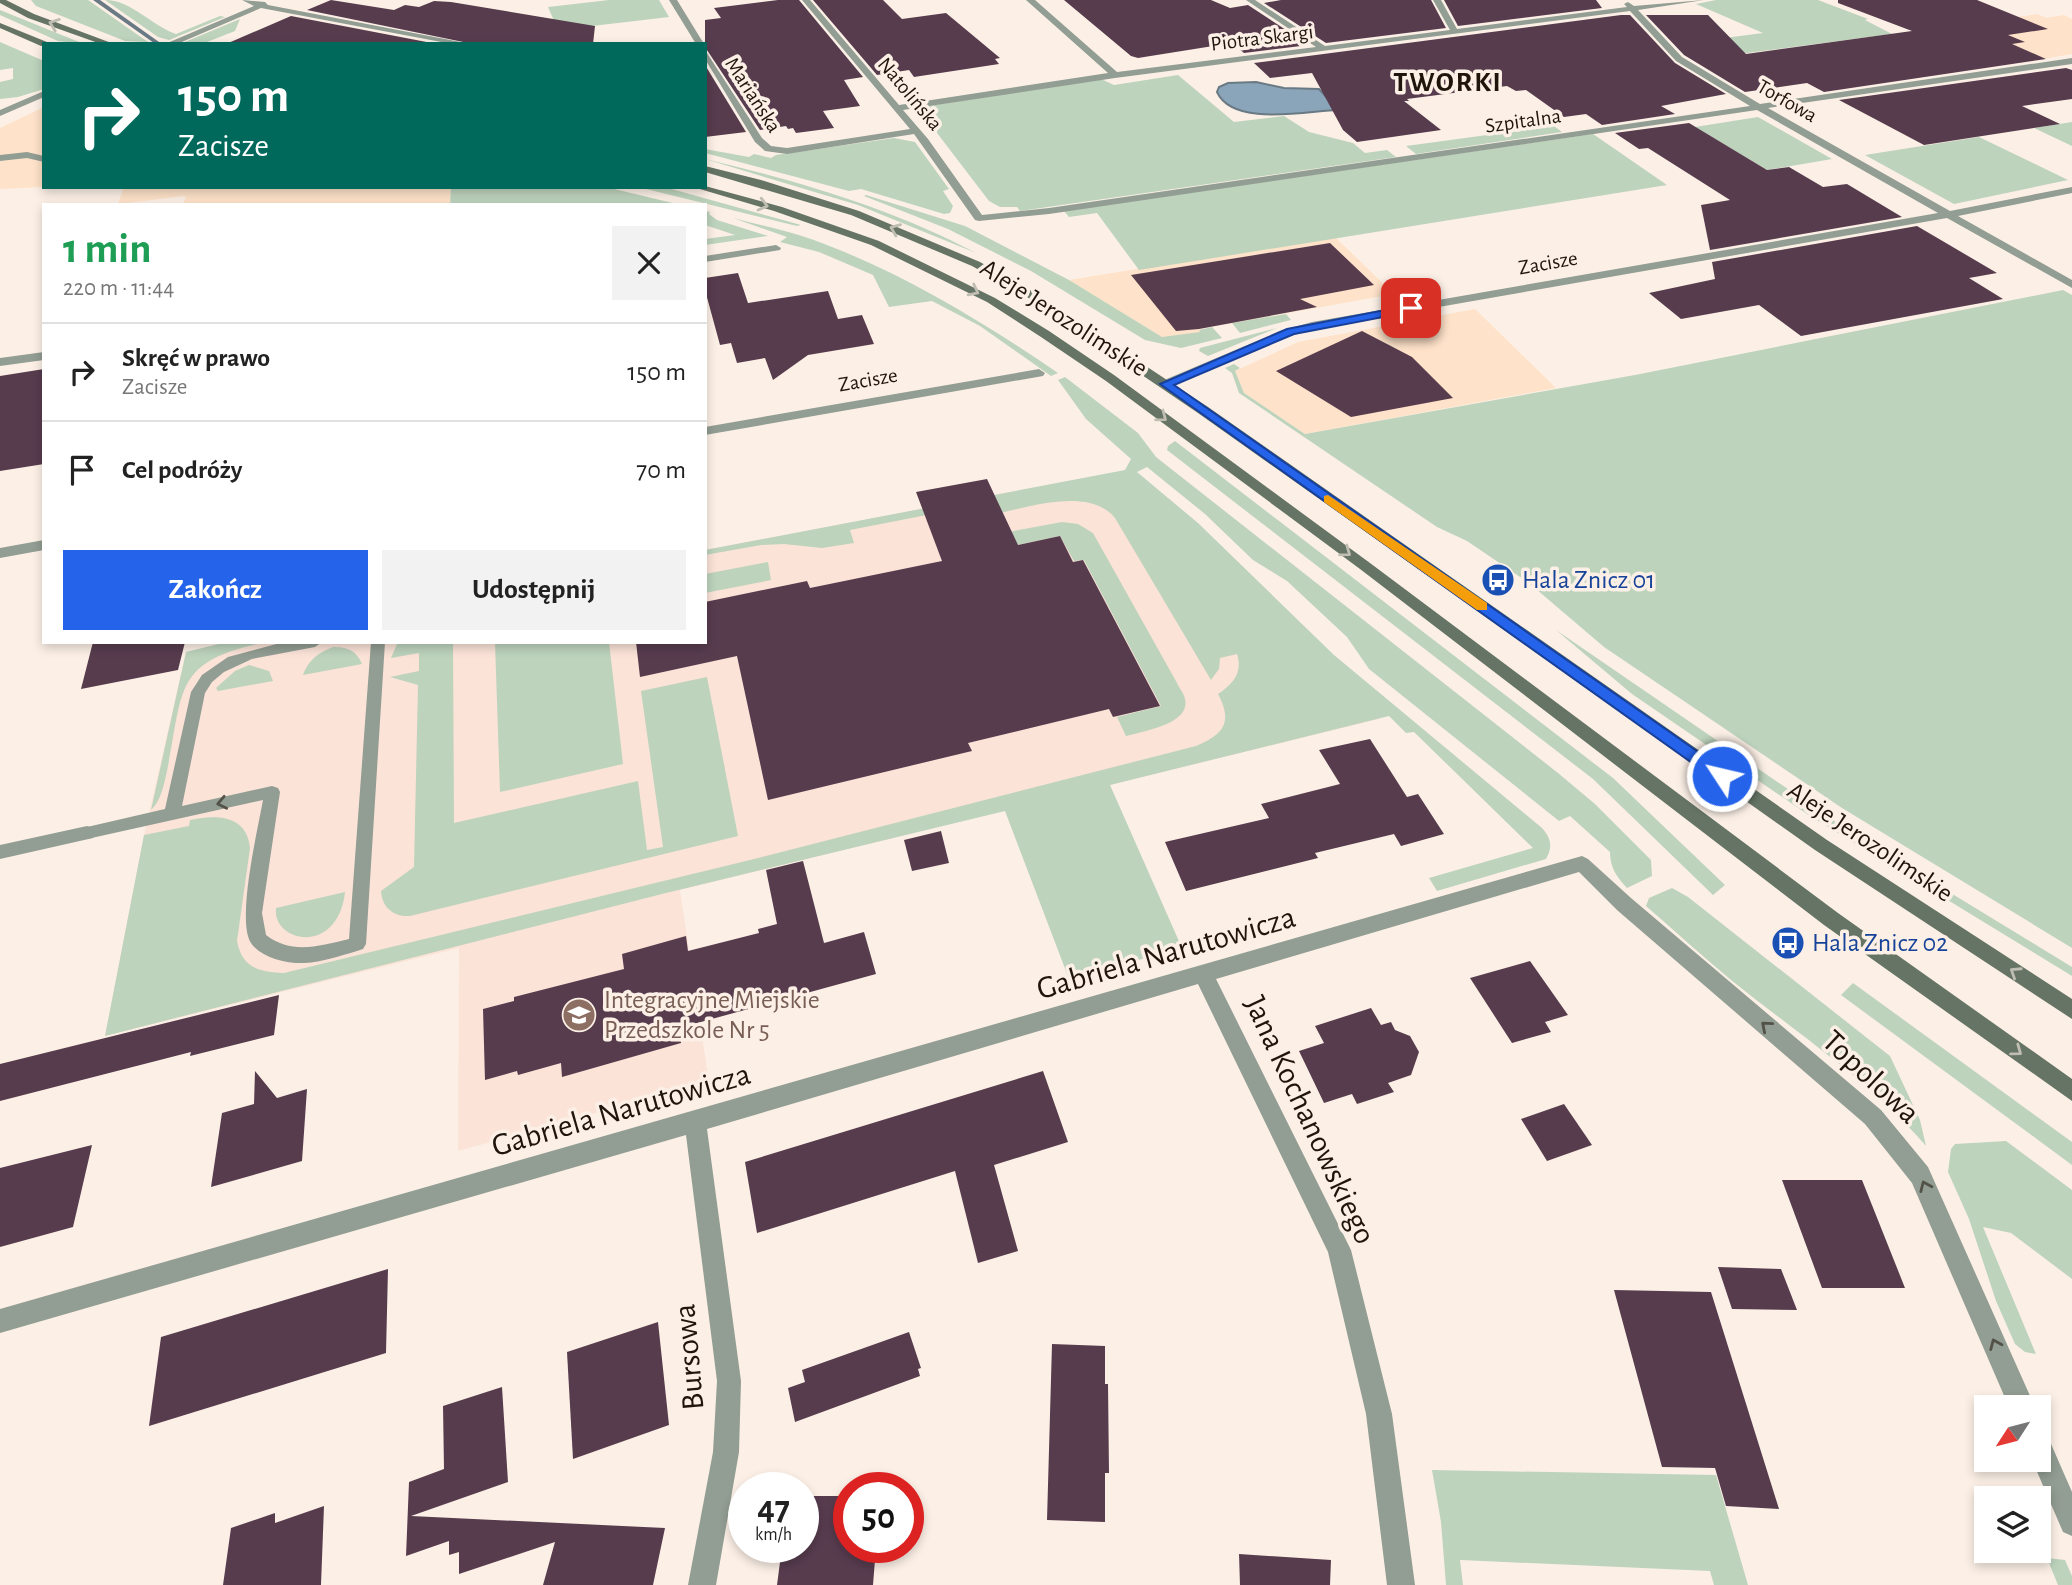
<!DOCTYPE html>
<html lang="pl">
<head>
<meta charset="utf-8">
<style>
	body { margin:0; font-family:"Alegreya Sans",sans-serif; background:#f2f2f2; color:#222; height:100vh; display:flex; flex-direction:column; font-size:26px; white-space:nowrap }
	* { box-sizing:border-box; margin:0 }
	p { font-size:23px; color:#767676 }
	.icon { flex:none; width:38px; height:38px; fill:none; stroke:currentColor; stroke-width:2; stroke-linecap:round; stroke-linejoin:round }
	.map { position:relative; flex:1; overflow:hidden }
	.details { position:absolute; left:42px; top:203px; width:665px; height:441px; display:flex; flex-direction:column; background:#fff; border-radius:0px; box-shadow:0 4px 10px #0003 }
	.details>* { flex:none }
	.top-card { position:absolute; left:42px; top:42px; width:665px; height:147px; border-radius:0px; box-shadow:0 4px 10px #0003; background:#00695c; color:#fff; overflow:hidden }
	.needle { width:46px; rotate:234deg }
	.fabs { position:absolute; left:1974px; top:1395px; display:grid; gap:14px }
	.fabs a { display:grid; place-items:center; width:77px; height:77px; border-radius:0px; background:#fff; box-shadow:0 4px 10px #0003; font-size:35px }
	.speed { position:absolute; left:728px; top:1472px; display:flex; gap:14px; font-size:35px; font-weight:700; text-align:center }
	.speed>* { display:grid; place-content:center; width:91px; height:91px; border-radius:50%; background:#fff; box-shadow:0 4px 10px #0003; line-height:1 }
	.speed small { font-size:18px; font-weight:400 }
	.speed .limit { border:10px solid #d22; background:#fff; color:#111 }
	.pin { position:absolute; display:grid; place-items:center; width:60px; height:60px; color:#fff; margin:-30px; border-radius:14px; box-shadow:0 4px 10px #0006 }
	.me { position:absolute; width:77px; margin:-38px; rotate:305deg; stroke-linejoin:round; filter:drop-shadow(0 0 5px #0008) }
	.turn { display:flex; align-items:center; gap:24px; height:147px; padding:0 21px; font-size:32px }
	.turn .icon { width:91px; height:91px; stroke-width:2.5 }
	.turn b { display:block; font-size:49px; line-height:60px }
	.round { display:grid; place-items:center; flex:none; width:74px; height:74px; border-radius:0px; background:#f2f2f2 }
	.headline { display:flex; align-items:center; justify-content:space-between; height:119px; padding:0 21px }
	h1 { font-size:42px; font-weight:700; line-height:52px; color:#1e9e55 }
	.cta { display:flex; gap:14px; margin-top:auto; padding:14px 21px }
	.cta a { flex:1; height:80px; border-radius:0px; background:#2563eb; color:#fff; font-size:28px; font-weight:700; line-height:80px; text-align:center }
	.cta a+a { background:#f2f2f2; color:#222 }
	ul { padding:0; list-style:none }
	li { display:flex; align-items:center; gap:21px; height:98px; padding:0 21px; border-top:2px solid #e0e0e0 }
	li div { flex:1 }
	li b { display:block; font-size:26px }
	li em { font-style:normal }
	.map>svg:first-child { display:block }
	.built { fill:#fee2c9 }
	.education { fill:#fbe3d8 }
	.green { fill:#bdd3bc }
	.water { fill:#8aa5b9; stroke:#6a7a85; stroke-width:2 }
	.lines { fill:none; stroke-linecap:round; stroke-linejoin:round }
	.stream { fill:#6a7a85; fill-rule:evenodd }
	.building { fill:#573c4e }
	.service { fill:#929d93; fill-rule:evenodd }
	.minor { fill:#929d93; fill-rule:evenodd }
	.tertiary { fill:#929d93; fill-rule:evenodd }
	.secondary { fill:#657465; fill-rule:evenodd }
	.oneway { stroke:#c0beb2 }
	.oneway2 { stroke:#535249 }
	.route { fill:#2563eb; stroke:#184099; stroke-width:2 }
	.slow { fill:#f59e0b }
	.labels { text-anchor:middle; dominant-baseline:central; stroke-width:7; stroke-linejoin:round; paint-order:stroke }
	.far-street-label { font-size:21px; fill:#1f150c; stroke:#fcf0e6 }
	.street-label { font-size:26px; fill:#1f150c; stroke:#fcf0e6 }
	.transit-label { font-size:26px; fill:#164399; stroke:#fcf0e6; text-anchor:start }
	.education-label { font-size:26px; fill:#785e54; stroke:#fcf0e6; text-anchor:start }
	.far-district-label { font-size:28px; font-weight:bold; letter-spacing:2px; fill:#1f150c; stroke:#fcf0e6 }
	.near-street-label { font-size:32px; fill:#1f150c; stroke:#fcf0e6 }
</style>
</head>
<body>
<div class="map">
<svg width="2072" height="1585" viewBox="0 0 2072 1585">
	<rect width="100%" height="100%" fill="#fcf0e6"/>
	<g class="built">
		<polygon points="2037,14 2046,18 2064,15 2072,19 2072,54 2043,59 1953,27"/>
		<polygon points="44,107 44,187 0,189 0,128"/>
		<polygon points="124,187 451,187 450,205 183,205 186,196 118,204"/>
		<polygon points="1335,237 1394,294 1199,329 1201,332 1170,338 1162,337 1069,280"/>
		<polygon points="1475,309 1556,388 1305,434 1244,393 1235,371 1298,342"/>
	</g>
	<polygon class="education" points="1123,471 1379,719 680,890 709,1082 458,1151 459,948 105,1036 144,835 186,652 227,642 705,642 705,550"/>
	<g class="green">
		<polygon points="31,0 88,0 148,42 125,41 36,6"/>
		<path d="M105,0C131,0 151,25 176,34L220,16L225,17L169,40L158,37Z"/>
		<polygon points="609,0 659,0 669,17 558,30 548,7"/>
		<polygon points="1716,0 1818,0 1868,19 1865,20 1892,34 1701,59 1686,43 1763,33 1696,4"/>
		<polygon points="0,10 84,44 58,41 0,15"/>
		<polygon points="240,19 235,31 202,44 180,44"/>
		<polygon points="0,42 44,61 44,89 18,97 0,99 0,82 13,79 13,68 0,70"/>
		<polygon points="1178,75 1234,122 1284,116 1309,132 1353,143 1365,153 1387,150 1396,157 1020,211 1017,207 1000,207 989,201 921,112 929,108 928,106 1101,79 1114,85"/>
		<polygon points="1758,117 1832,159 1767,170 1695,127"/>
		<polygon points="2072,122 2072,146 2034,128"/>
		<polygon points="1554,126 1562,132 1416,154 1406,146"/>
		<polygon points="1593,134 1667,185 1139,270 1097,213 1069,217 1064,211"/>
		<polygon points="1979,137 2068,180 1954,204 1865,155"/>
		<polygon points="894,138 915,142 949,189 943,191 953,206 950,213 944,214 861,189 849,191 705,153 705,149 749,157 754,154 771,158 776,155"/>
		<path d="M705,159C798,181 891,208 976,253L858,205Z"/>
		<polygon points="451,187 606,187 681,205 450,205"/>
		<polygon points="638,187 668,188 801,225 797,226"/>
		<polygon points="866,195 965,226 1069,280 1162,337 1200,332 1199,330 1212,327 1222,338 1181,348 1145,340 1031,271 948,229 864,196"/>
		<polygon points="705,211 710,212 709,214 717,220 768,236 705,245 705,239 735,235 705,225"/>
		<path d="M733,218C759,225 785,230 811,239C900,271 980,320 1058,373L1051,376L980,326L932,301L889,307L873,275L819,252L780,242L787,237Z"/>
		<polygon points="2063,290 2072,295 2072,948 1842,808 1604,647 1529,583 1467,541 1437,527 1239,393 1232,373 1225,368 1234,364 1240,368 1235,371 1244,393 1305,434 1635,375"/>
		<polygon points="1286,314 1291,320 1240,333 1232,323"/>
		<polygon points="1277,328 1208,356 1199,351 1200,348"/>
		<path d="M1065,377L1138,433L1156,457L1558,773L1595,804L1651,860L1652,876L1627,888C1617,877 1610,868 1610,852L1570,816L1559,821L1369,669L1347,637L1287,581L1253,560L1205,514L1147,467L1137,472L1198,523L1334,655L1542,828C1551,838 1553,847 1546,859L1437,891L1429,878L1533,848L1414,732L1406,733L1389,716L1110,785L1182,948L1069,979L1005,811L662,894L105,1036L144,835L189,826L190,820C217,814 247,815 250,848L237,941C242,968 259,972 284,973L750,860L1196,746C1224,734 1233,722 1218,694C1233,684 1243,673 1237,654L1220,658L1219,669L1211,680L1115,518C1087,484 1020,510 983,517L978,505L850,530L854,543L822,548L784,544L761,545L705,555V550L1125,470L1131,459L1086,419L1058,380Z"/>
		<polygon points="1175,441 1613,778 1725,885 1713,895 1593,779 1167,450 1168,446"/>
		<path d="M1062,522L1078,524L1093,533L1177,683C1179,688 1184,693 1185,699C1191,724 1143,731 1126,736L1117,717L1161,706L1084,560L1074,561L1060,536L998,549L992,535Z"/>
		<polygon points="768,562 771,580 705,593 705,574"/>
		<polygon points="1556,630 1849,831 2072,967 2072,976 1807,814 1632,694"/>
		<path d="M227,642H267C173,661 184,688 167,771C164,784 161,801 151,810L186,652Z"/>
		<path d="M398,642H453L454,823L638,781L647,850L663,847L641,691L707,677L738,836L410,916C394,917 382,908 381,891L414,867L418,685L390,677L419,671V653L391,658Z"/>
		<polygon points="495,642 609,642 623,764 500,792"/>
		<path d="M333,647C347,647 356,650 362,664L303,675C308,660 318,653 333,647Z"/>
		<polygon points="249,665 269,671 273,681 218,691 216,688 235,671"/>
		<path d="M1672,888L1688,897L1890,1056L1920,1120L1926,1146C1869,1080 1798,1034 1731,980C1702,956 1675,931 1646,906L1649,898Z"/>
		<path d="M345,892C338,956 272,943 276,908Z"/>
		<polygon points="1853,983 2072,1142 2072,1165 1841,995"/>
		<polygon points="2006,1141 2072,1190 2072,1279 2011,1233 1983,1227 2036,1354 2025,1352 2015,1344 1996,1301 1969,1219 1948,1172 1951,1149 1955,1144"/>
		<polygon points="1432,1470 1716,1475 1748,1585 1714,1585 1710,1571 1460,1560 1463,1585 1446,1585 1441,1522"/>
		<polygon points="2047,1558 2065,1560 2072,1576 2072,1585 2058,1585"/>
	</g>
	<path class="water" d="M1256,82L1284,88L1319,89L1338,110C1306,111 1233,127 1217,92L1219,87L1228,83Z"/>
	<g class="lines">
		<polygon class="stream" points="93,0 100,0 159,42 154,43"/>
	</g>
	<g class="building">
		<polygon points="331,0 394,10 405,5 419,7 434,1 451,2 595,26 593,44 473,44 307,10"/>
		<polygon points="778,0 799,0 863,77 844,80 860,106 823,111 834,128 796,133 793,128 788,129 786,126 760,130 705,47 705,20 721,18 714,8"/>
		<polygon points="813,0 883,0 902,19 946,13 1000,58 995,59 999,64 914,77 909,70 877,75"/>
		<polygon points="1064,0 1211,0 1230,8 1248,5 1309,45 1244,53 1232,43 1138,58 1131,56"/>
		<polygon points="1281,0 1431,0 1446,28 1326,43 1264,3"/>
		<polygon points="1444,0 1596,0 1602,8 1458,26"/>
		<polygon points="1838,0 1977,0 2048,29 2008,35 2025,42 2012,44 2046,59 1824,92 1807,83 1745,92 1684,55 1646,15 1708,15 1746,54 1912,31 1838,3"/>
		<polygon points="1621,15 1630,15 1675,63 1726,94 1661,106 1675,114 1602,125 1586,114 1564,117 1526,90 1516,91 1507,86 1407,99 1409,101 1404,101 1441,130 1357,142 1343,130 1312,73 1270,78 1254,63"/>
		<polygon points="291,16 437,44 226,44"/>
		<polygon points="705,65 746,132 705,137"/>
		<polygon points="2066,68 2072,70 2072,99 2022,106 2060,124 1924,145 1839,100"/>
		<polygon points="1689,123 1767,170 1789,167 1823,187 1847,184 1902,217 1710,250 1701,205 1730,200 1648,148 1639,149 1615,133"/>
		<polygon points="1917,226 1997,273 1969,278 2003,299 1801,336 1759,305 1681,319 1649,293 1715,279 1712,262"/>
		<polygon points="1330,243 1374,285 1300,299 1317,307 1199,329 1176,331 1131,275"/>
		<polygon points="738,273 748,303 828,291 838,319 862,315 874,344 808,355 773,380 765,358 737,363 731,343 720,345 705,290 705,278"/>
		<polygon points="1362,331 1412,357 1453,398 1351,417 1276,371"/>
		<polygon points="44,369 44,464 0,471 0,376"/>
		<polygon points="987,479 1018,545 1060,536 1073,562 1083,560 1160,706 1113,717 1109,709 968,743 972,751 768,800 737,656 640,677 636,642 705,642 705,602 807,581 810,588 942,561 916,492"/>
		<polygon points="93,642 185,642 178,670 81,689"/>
		<polygon points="1370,739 1407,797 1418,794 1444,834 1401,846 1394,834 1315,853 1318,858 1186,891 1165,842 1269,818 1261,804 1340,784 1319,750"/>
		<polygon points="941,831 949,863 912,871 904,840"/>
		<polygon points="803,861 824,943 864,932 876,974 679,1028 681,1043 562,1077 561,1063 518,1075 517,1071 485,1080 483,1009 514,1001 514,997 624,969 622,954 686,936 688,951 759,933 758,929 777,924 766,870"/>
		<polygon points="1530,961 1568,1015 1545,1022 1551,1032 1512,1043 1470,978"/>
		<polygon points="279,995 274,1035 190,1056 191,1052 0,1101 0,1064"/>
		<polygon points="1371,1008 1381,1025 1391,1022 1395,1030 1410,1036 1419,1052 1411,1075 1388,1083 1394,1092 1357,1104 1352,1094 1324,1103 1299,1051 1324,1043 1315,1026"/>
		<polygon points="255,1071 277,1098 307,1089 302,1161 211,1187 222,1113 254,1104"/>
		<polygon points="1043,1071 1068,1142 994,1165 1018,1251 978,1263 955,1171 757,1233 745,1162"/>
		<polygon points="1564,1104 1592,1145 1547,1161 1521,1119"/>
		<polygon points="92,1145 73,1227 0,1247 0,1168"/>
		<polygon points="1782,1180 1862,1180 1905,1288 1822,1288"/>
		<polygon points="1718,1267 1781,1269 1797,1310 1732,1309"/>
		<polygon points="388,1269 386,1353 149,1426 161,1337"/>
		<polygon points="1614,1290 1711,1292 1779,1509 1726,1506 1715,1468 1662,1467"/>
		<polygon points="658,1322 669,1425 573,1459 567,1352"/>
		<polygon points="909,1332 921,1368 918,1369 920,1376 795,1422 788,1388 805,1382 802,1370"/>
		<polygon points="1052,1344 1105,1346 1105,1384 1108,1384 1109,1473 1105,1473 1105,1522 1047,1520"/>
		<polygon points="502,1387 508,1482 411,1516 665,1528 653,1585 543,1585 555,1542 459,1574 459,1552 449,1555 449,1541 406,1556 409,1482 444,1469 443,1406"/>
		<polygon points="803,1496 849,1496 849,1547 876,1547 873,1585 777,1585 782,1547 803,1547"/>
		<polygon points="324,1506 321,1585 223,1585 231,1528 275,1513 275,1523"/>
		<polygon points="1239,1554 1331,1560 1330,1585 1240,1585"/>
	</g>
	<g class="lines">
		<g class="service">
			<polygon points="27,152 44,156 44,162 27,158 0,161 0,155"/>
			<path d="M284,642H322L315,647L252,659L224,672L212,682L205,693L182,806L272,786L278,788L280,792L262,913L266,935C292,955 319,946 349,939L371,642H385L366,944L363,949L357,951C340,956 322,962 305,963C288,964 261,958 251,943C236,920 258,829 263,800L87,839L81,838L79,833L81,828L87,827L165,809L191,692L202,675L228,657Z"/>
		</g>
		<g class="minor">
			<polygon points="242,0 265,2 268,5 471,44 452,44 261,8 177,44 165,44 254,6"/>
			<polygon points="669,0 677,0 704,44 696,44"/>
			<path d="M802,0H810L899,105L1108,73L1026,0H1035L1117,72L1316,47L1246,0H1255L1325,46L1450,30L1433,0H1441L1457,29L1627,7L1624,4L1628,2L1634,6L1704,0L1638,10L1682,57L1760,104L2072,58V64L1768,108L1950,211L2072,187V193L1958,216L2072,280V288L1947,218L1313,329L1288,337L1166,388L1162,387V381L1280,331L1312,322L1938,213L1757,110L1049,214L979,221L975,220L914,134L787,154L765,151L755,142L705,59V50L762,138L771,146L787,148L910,129ZM1630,11L1676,61L1750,106L1049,208L982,215L928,139L903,110L1115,78Z"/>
			<polygon points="776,245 781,248 780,250 705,262 705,256"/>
			<polygon points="44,352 44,360 0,366 0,358"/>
			<polygon points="1039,369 1045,373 1043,376 705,435 705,427"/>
			<polygon points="44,540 44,550 0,558 0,548"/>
			<polygon points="87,826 93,828 96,833 93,838 0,859 0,845"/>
			<polygon points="1582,856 1588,859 1631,898 1881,1110 1928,1167 2035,1407 2009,1407 1912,1183 1865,1124 1617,910 1579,872 1216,979 1351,1250 1392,1414 1415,1585 1387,1585 1366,1414 1328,1252 1198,984 707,1129 741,1381 739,1452 716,1585 688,1585 713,1452 717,1381 686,1135 0,1333 0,1309"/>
			<polygon points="2039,1433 2048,1437 2072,1492 2072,1536 2063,1532 2032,1460 2039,1460"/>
		</g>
		<polygon class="tertiary" points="44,91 44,97 0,116 0,110"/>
		<g class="secondary">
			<polygon points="0,0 6,0 34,14 114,44 101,44 28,18 0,3"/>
			<polygon points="0,23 47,42 48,44 41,46 0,28"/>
			<polygon points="705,166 761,180 859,211 980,262 1035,293 1208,407 1827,840 2072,999 2072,1019 1815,850 1198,413 1027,297 972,266 851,215 705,172"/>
			<polygon points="705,186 782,207 879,241 995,298 1049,331 1114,375 1370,563 1838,913 2072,1079 2072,1101 1824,925 1360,569 1106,381 1041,337 987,302 871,245 774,211 693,187"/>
		</g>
	</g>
	<defs><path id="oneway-chevron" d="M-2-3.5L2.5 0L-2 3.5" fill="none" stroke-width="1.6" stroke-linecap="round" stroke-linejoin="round" transform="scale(1.75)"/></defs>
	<g class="oneway">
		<use href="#oneway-chevron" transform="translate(54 24) rotate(-160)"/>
		<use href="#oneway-chevron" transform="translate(763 205) rotate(15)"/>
		<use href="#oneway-chevron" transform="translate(895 229) rotate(-158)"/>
		<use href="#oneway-chevron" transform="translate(974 291) rotate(27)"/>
		<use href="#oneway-chevron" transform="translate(1162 417) rotate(37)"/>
		<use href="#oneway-chevron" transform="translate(1346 552) rotate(36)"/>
		<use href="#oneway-chevron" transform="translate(2015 972) rotate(-147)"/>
		<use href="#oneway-chevron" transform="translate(2017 1051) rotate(36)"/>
	</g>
	<g class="oneway2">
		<use href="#oneway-chevron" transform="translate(222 803) rotate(168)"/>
		<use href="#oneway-chevron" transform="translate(1766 1026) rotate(-139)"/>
		<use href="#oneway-chevron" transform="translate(1925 1186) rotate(-114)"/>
		<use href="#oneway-chevron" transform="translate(1995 1344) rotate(-113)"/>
	</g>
	<polygon class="route" points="1411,305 1416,308 1415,311 1294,334 1174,385 1727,772 1730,776 1727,780 1716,780 1160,384 1287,329"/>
	<polygon class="slow" points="1328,495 1487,603 1487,610 1477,610 1324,502 1324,496"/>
	<defs>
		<symbol id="bus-disc" viewBox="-11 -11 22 22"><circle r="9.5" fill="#1a4fb4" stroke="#fcf0e6"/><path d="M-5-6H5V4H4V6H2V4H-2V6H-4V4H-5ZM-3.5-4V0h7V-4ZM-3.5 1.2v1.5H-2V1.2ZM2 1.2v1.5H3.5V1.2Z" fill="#fff"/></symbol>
		<symbol id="school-disc" viewBox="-11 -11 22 22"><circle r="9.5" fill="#8d6e63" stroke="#fcf0e6"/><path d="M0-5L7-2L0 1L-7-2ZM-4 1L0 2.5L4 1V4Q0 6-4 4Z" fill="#fff"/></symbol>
	</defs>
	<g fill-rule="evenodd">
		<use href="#bus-disc" x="1479" y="561" width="38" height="38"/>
		<use href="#bus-disc" x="1769" y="924" width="38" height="38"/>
		<use href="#school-disc" x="560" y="996" width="38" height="38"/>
	</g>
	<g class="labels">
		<g class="far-street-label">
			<text transform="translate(1262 38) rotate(-7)">Piotra Skargi</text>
			<text transform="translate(910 94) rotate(50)">Natolińska</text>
			<text transform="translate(753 95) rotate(57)">Mariańska</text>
			<text transform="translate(1787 101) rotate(30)">Torfowa</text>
			<text transform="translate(1523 121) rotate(-8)">Szpitalna</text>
			<text transform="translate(1548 263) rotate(-10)">Zacisze</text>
			<text transform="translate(868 380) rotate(-10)">Zacisze</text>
		</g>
		<g class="street-label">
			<text transform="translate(1064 318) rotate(33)">Aleje Jerozolimskie</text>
			<text transform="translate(1870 842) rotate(34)">Aleje Jerozolimskie</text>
		</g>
		<g class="transit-label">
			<text x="1522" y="580">Hala Znicz 01</text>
			<text x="1812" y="943">Hala Znicz 02</text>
		</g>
		<g class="education-label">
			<text x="604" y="1000">Integracyjne Miejskie<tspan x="604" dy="30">Przedszkole Nr 5</tspan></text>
		</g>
		<g class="far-district-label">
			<text x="1448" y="83">TWORKI</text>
		</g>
		<g class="near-street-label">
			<text transform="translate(1166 953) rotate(-16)">Gabriela Narutowicza</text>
			<text transform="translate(1871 1077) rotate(43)">Topolowa</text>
			<text transform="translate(621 1110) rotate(-16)">Gabriela Narutowicza</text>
			<text transform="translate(1310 1120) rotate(65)">Jana Kochanowskiego</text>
			<text transform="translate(689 1357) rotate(-95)">Bursowa</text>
		</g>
	</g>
</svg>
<div class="fabs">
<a><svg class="needle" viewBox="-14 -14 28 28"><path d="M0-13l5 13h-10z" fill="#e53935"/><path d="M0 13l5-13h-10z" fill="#767676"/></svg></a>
<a><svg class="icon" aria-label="layers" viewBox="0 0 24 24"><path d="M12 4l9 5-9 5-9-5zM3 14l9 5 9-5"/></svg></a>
</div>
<div class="speed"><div>47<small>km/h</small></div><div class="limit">50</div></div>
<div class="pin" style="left:1411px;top:308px;background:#d93025"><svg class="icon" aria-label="arrive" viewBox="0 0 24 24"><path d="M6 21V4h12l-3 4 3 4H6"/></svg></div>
<svg class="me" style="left:1722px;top:776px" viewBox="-20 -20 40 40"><circle r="17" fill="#2563eb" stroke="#fff" stroke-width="3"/><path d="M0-11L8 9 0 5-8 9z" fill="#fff"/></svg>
<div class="top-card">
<div class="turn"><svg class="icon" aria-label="right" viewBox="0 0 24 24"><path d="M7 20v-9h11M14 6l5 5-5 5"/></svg><div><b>150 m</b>Zacisze</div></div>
</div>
<section class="details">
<div class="headline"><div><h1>1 min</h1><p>220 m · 11:44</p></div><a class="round"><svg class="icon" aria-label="close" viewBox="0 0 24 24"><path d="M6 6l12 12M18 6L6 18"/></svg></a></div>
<ul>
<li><svg class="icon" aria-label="right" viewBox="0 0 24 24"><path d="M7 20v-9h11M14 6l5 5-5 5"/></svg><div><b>Skręć w prawo</b><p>Zacisze</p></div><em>150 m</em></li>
<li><svg class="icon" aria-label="arrive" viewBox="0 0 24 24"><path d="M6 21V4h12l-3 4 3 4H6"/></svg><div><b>Cel podróży</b></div><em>70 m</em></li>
</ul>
<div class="cta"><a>Zakończ</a><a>Udostępnij</a></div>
</section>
</div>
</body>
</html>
